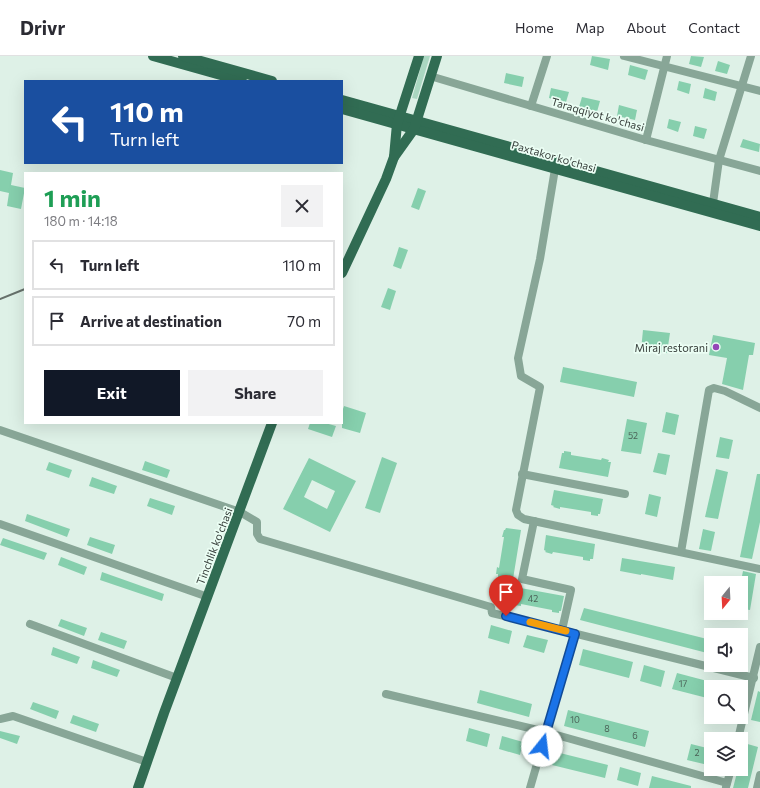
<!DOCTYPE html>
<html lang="en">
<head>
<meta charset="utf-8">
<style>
	body { margin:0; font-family:Commissioner,sans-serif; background:#f2f2f3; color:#2b2b33; height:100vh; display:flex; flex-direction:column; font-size:15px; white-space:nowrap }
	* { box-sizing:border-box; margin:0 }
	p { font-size:13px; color:#7c7c81 }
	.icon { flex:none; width:22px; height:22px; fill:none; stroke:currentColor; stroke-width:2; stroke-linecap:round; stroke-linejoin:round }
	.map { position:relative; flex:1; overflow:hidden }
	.side { position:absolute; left:24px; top:116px; width:319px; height:252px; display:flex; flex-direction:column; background:#fff; border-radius:0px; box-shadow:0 4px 16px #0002 }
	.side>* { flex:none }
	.guide { position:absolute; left:24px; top:24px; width:319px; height:84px; border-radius:0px; box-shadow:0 4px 16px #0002; background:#1a4fa0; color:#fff; overflow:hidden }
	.needle { width:26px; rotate:198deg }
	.tools { position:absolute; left:704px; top:520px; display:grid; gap:8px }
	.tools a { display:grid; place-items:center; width:44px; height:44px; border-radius:0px; background:#fff; box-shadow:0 4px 16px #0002; font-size:20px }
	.pin { position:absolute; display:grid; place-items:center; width:34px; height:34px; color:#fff; margin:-41px -17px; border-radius:50% 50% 50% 0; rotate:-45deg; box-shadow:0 0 4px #0007 }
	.pin .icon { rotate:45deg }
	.me { position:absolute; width:44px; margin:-22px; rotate:16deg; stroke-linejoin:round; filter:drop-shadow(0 0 3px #0008) }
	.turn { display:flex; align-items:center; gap:14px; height:84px; padding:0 20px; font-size:18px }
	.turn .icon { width:52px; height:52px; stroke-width:2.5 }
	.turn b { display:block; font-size:28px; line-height:34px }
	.round { display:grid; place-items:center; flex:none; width:42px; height:42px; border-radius:0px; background:#f2f2f3 }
	.overview { display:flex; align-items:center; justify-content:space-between; height:68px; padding:0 20px }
	h1 { font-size:24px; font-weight:700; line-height:30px; color:#1e9e55 }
	.action { display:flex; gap:8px; margin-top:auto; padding:8px 20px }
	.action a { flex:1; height:46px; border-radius:0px; background:#111827; color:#fff; font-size:16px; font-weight:700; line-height:46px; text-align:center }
	.action a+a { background:#f2f2f3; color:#2b2b33 }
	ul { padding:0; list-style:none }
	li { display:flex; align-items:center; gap:12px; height:50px; margin:0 8px 6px; padding:0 12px; border:2px solid #e1e1e2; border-radius:0px }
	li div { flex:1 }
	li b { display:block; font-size:15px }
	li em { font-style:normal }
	header { display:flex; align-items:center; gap:24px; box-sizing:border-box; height:56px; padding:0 20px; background:#fff; border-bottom:1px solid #e1e1e2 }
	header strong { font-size:19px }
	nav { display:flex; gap:22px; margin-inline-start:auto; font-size:14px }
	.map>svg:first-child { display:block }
	.green { fill:#aad7c1 }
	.building { fill:#86cfad; fill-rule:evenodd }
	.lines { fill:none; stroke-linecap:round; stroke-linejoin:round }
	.minor { stroke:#88a697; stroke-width:8 }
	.major { stroke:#316c53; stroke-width:10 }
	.rail { stroke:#66716b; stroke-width:2 }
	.route-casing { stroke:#114b97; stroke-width:10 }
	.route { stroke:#1a73e8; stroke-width:7 }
	.slow { stroke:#f59e0b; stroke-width:7 }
	.poi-dot { fill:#9547b8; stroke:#ebfef4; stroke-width:1.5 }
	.labels { text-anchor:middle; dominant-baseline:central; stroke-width:3.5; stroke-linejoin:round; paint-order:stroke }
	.number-label { font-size:9px; fill:#4b6358 }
	.street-label { font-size:11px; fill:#373f3b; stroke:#ebfef4 }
	.poi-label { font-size:11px; fill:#373f3b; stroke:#ebfef4; text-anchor:end }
</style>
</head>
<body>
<header>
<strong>Drivr</strong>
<nav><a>Home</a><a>Map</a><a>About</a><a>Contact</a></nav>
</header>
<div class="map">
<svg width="760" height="732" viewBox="0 0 760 732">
	<rect width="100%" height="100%" fill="#def1e7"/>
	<polygon class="green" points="424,0 430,0 417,43 412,42"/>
	<g class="building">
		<polygon points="592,0 610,3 608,14 590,9"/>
		<polygon points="691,0 704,1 701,11 689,8"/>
		<polygon points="718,5 730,9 727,18 715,15"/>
		<polygon points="630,9 648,14 645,24 628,19"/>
		<polygon points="506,17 524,21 522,31 504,27"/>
		<polygon points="679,25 691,28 689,38 677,34"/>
		<polygon points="551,32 569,36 566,46 549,42"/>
		<polygon points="705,32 717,36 715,45 703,42"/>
		<polygon points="582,41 600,45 597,56 579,51"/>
		<polygon points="619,49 637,54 635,64 617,60"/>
		<polygon points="669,63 681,66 678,76 667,72"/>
		<polygon points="695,70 707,73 704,83 693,80"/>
		<polygon points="743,83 760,88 759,96 740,91"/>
		<polygon points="0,114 13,117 11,129 25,132 21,153 7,150 9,137 0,135"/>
		<polygon points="418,132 426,135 419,154 411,151"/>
		<polygon points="399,191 408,194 401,213 393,210"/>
		<polygon points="388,232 396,235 390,254 381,251"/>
		<polygon points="643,274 670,277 667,297 641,294"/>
		<polygon points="713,279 755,287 753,299 749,299 743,334 722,328 727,302 709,299"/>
		<polygon points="563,311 637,326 634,341 560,326"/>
		<polygon points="344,350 366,357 360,377 342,372 342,356"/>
		<polygon points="666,356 679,359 675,379 662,376"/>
		<polygon points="627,363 647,367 641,398 621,395"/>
		<polygon points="310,367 325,367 336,370 332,381 308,373"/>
		<polygon points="720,381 733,384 729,403 716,401"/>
		<polygon points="564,395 571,396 571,399 601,404 602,402 609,404 608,406 611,406 608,421 559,412 562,397 564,397"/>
		<polygon points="658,397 670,399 666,419 653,416"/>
		<polygon points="382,401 397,407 380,457 365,452"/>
		<path d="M309,402L356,425L330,476L283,453ZM312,424L335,435L327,453L304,441Z"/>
		<polygon points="145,405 170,414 167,422 142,414"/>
		<polygon points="49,406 72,414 69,422 46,414"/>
		<polygon points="716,413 728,416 718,463 705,461"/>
		<polygon points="757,418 760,418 760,466 752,503 740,501"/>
		<polygon points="92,421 117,430 114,438 89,430"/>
		<polygon points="554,434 603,443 600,458 598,458 598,460 591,459 591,456 560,451 560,453 553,451 554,450 551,449"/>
		<polygon points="649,438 661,441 657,461 645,458"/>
		<polygon points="150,442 175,450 172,459 147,450"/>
		<polygon points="27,458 70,473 67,481 25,465"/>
		<polygon points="506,472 521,474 513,523 498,521 498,518 496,518 497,511 499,512 504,481 502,481 504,474 505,474"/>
		<polygon points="703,473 715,476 711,495 699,493"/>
		<polygon points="546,479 595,488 593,503 590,503 590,505 583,504 583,501 553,496 552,498 545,496 546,495 544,494"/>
		<polygon points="90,481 115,489 112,498 87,489"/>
		<polygon points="3,482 47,497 44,504 0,489"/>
		<polygon points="61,501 87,511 84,519 58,509"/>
		<polygon points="622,502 675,511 673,524 641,518 641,519 620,515"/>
		<polygon points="743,515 756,518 750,554 743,553 744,550 741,549 741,525"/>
		<polygon points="102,516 164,538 162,545 100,524"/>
		<polygon points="710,520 732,524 732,527 708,527"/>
		<polygon points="515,531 564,540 561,555 559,555 559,557 552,556 552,554 521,548 521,550 514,549 515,547 512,546"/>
		<polygon points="584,552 711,584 711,598 580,564"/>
		<polygon points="61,563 87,572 84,580 58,570"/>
		<polygon points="491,569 512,575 509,588 488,582"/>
		<polygon points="101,576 127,585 124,593 98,584"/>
		<polygon points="527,579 548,584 544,597 523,591"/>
		<polygon points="53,591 80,601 77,608 51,599"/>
		<polygon points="583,593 633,606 629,622 579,609"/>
		<polygon points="93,604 120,614 117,621 91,612"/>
		<polygon points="644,609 665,615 661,631 640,625"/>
		<polygon points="677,617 711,626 711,643 672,633"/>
		<polygon points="480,634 532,648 529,661 477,647"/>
		<polygon points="758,635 760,636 760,666 751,664"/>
		<polygon points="33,646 59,655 56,663 30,653"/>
		<polygon points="568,654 649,675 645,691 564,670"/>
		<polygon points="73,659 99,668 96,676 70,667"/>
		<polygon points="469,672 490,678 487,691 466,685"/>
		<polygon points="0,675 20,680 17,688 0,682"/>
		<polygon points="502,680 523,686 520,699 499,693"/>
		<polygon points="744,687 758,691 748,732 733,732 738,713 741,713 741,701"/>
		<polygon points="691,688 711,693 708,709 687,704"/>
		<polygon points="556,696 608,709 605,722 552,709"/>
		<polygon points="620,711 641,717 638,730 617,724"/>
		<polygon points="652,720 691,730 691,732 649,732"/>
	</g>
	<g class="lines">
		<g class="minor">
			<polyline points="624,0 760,35"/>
			<polyline points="430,20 646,84 760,115"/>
			<polyline points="531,50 547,0"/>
			<polyline points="646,84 667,0"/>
			<polyline points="555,113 540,203 518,302 521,320 540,331 516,454 518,459 524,463 760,513"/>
			<polyline points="713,147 719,104 751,0"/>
			<polyline points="0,374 240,456 257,466 257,478 260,483 491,551 492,557 754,622"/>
			<polyline points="522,418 625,438"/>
			<polyline points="534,465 522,523 571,534 562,574"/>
			<polyline points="0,468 208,541"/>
			<polyline points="681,496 709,334 714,332 725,335 760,352"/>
			<polyline points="30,568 177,622"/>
			<polyline points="386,638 546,676 727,727"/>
			<polyline points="0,663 13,660 147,706"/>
			<polyline points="738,683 760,591"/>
			<polyline points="726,731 731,713"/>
			<polyline points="530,732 575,577"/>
			<polyline points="757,732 760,719"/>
		</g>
		<g class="major">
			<polyline points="153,0 242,25"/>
			<polyline points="183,0 272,25"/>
			<polyline points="342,44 760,161"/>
			<polyline points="342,53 760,170"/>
			<polyline points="394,101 397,68 419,0"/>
			<polyline points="342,217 386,123 394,101 414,73 437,0"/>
			<polyline points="138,732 164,657 272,367"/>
		</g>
		<polyline class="rail" points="0,243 25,233"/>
	</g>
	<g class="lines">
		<defs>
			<polyline id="route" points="506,560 575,578 542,690"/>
		</defs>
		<use href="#route" class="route-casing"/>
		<use href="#route" class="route"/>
		<polyline class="slow" points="530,566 566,575"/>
	</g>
	<circle class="poi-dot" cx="716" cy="291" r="4"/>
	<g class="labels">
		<g class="number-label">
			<text x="633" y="379">52</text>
			<text x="533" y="542">42</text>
			<text x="683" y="627">17</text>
			<text x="575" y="663">10</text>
			<text x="607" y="672">8</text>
			<text x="635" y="679">6</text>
			<text x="697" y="696">2</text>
		</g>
		<g class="street-label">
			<text transform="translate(598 58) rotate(16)">Taraqqiyot ko'chasi</text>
			<text transform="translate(554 100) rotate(16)">Paxtakor ko'chasi</text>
			<text transform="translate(214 490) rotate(-69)">Tinchlik ko'chasi</text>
		</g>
		<g class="poi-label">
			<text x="708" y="291">Miraj restorani</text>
		</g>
	</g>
</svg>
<div class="tools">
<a><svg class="needle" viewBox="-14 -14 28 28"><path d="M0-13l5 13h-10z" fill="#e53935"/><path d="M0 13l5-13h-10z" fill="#7c7c81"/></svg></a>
<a><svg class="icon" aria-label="sound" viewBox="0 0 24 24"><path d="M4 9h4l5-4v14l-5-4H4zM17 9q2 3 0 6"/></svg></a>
<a><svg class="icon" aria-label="search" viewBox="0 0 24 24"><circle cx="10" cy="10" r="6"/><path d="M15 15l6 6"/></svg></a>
<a><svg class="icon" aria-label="layers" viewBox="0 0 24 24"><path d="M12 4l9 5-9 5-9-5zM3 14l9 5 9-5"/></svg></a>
</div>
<div class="pin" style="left:506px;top:560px;background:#d93025"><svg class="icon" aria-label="arrive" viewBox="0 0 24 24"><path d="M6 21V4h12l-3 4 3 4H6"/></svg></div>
<svg class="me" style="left:542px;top:690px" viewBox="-20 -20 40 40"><circle r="19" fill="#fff"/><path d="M0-13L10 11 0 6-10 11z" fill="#1a73e8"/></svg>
<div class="guide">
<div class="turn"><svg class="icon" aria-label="left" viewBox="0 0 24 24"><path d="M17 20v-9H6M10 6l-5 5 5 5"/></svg><div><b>110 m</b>Turn left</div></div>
</div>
<section class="side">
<div class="overview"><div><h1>1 min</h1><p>180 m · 14:18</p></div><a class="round"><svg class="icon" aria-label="close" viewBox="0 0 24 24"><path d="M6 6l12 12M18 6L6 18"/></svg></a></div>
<ul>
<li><svg class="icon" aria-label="left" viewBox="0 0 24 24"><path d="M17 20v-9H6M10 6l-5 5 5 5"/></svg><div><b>Turn left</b></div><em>110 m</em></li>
<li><svg class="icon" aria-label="arrive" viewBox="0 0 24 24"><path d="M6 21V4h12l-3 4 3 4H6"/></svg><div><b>Arrive at destination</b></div><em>70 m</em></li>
</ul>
<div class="action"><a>Exit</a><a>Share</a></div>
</section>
</div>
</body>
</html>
